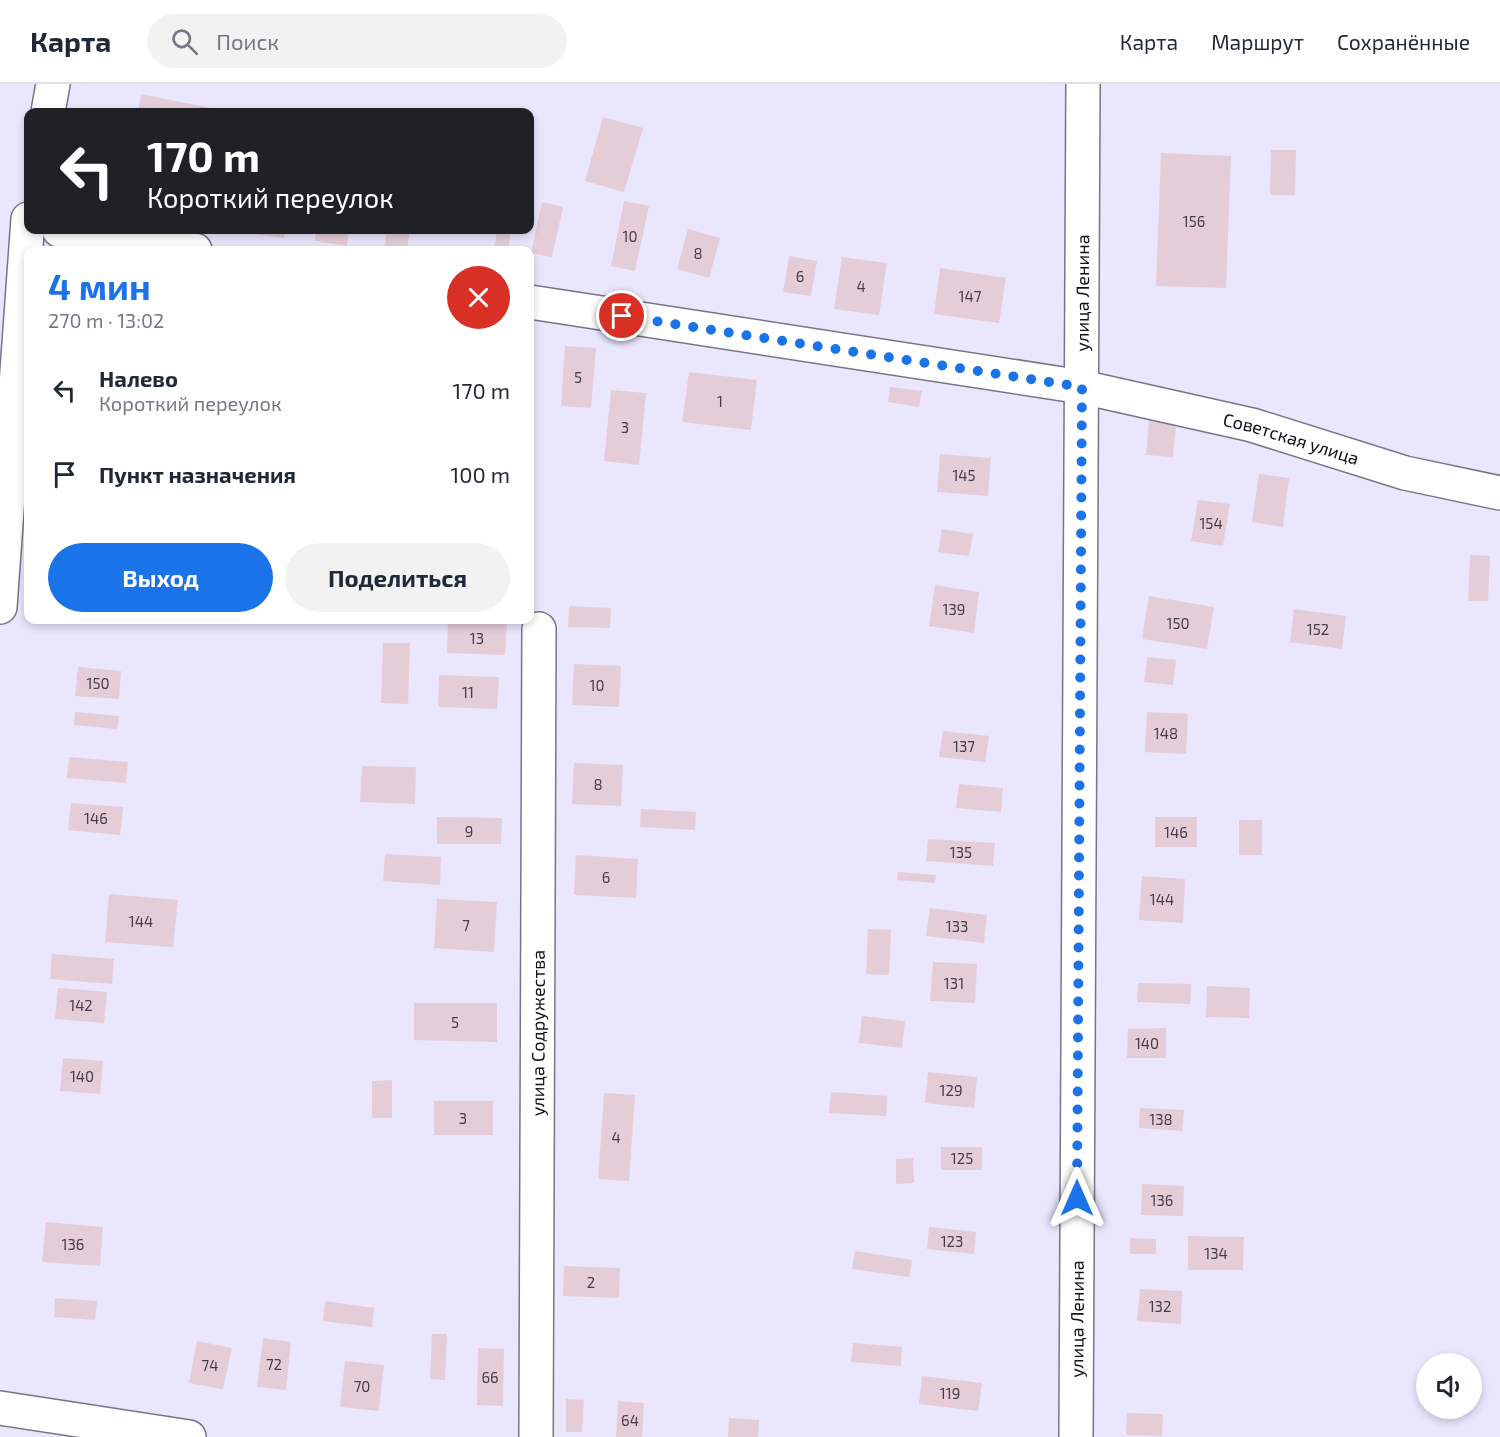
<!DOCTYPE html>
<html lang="ru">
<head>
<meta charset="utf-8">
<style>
	body { margin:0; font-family:"Exo 2",sans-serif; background:#f2f2f3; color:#1f2937; height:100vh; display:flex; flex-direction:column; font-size:22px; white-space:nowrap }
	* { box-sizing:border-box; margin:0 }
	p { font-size:20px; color:#747a83 }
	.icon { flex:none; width:33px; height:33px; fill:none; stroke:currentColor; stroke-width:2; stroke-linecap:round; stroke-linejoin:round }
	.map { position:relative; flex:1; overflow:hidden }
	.details { position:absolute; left:24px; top:162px; width:510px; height:378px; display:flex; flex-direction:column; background:#fff; border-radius:12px; box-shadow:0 3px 9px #0003 }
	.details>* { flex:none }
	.guide { position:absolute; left:24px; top:24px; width:510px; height:126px; border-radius:12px; box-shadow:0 3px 9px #0003; background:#202124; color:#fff; overflow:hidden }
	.controls { position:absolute; left:1416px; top:1269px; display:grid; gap:12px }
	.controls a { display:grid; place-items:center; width:66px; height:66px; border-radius:50%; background:#fff; box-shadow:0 3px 9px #0003; font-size:30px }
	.pin { position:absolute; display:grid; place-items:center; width:51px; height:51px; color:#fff; margin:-26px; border:3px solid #fff; border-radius:50%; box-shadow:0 2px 6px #0007 }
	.me { position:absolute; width:66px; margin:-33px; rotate:0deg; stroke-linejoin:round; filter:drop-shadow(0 0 4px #0008) }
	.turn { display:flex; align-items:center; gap:21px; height:126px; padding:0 24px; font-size:27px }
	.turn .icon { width:78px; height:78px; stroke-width:2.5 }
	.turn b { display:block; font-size:42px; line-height:51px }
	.round { display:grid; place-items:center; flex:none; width:63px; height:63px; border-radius:32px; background:#f2f2f3 }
	.summary { display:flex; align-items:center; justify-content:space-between; height:102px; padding:0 24px }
	h1 { font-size:36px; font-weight:700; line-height:45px; color:#1a73e8 }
	.cta { display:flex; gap:12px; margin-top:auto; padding:12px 24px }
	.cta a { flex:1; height:69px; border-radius:36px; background:#1a73e8; color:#fff; font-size:24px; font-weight:700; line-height:69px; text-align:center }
	.cta a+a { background:#f2f2f3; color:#1f2937 }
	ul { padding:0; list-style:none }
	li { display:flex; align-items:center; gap:18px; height:84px; padding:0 24px }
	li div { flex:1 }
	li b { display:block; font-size:22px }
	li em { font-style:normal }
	header { display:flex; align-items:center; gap:36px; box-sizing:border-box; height:84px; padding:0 30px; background:#fff; border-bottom:2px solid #e0e1e3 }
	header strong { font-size:28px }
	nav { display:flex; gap:33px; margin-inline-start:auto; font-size:21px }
	.search { width:420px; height:54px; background:#f2f2f3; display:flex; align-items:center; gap:15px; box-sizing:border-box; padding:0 21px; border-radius:33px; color:#747a83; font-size:22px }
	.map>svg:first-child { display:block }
	.building { fill:#e5cdd8 }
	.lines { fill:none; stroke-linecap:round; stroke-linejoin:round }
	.minor-casing { stroke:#787488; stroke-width:36 }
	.minor { stroke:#fff; stroke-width:33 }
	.route { stroke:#1a73e8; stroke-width:10; stroke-dasharray:0 18 }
	.labels { text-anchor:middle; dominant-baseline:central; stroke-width:4.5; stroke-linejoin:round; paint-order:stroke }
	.number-label { font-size:15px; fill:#463e46 }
	.street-label { font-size:18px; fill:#110f16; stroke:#f7f5fe }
</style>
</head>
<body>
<header>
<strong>Карта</strong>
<div class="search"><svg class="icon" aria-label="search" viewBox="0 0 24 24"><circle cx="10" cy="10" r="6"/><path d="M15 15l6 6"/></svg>Поиск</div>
<nav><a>Карта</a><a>Маршрут</a><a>Сохранённые</a></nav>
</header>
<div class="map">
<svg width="1500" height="1353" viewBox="0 0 1500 1353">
	<rect width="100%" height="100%" fill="#eae6fd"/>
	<g class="building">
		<polygon points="141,10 216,25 215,28 138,28"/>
		<polygon points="603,33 643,44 624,108 585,97"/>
		<polygon points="1271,66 1296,66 1295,111 1270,111"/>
		<polygon points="1161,69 1231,72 1226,204 1156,202"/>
		<polygon points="624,117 649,122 635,187 611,182"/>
		<polygon points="542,118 563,123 552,173 531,169"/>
		<polygon points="688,145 720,154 709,194 677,185"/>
		<polygon points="240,146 285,146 284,154 240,148"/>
		<polygon points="316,146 349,146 347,162 315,157"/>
		<polygon points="387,146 410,146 407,166 384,166"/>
		<polygon points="497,146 511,146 508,166 494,166"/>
		<polygon points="789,172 817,177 811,212 783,208"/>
		<polygon points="842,173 887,179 879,231 834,225"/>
		<polygon points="940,184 1006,194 999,239 934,230"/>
		<polygon points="565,262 596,264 591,324 561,322"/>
		<polygon points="689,288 757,296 751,346 682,338"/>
		<polygon points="890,303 922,307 919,323 888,318"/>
		<polygon points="611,306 646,309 639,381 604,377"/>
		<polygon points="1149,337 1176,340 1173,373 1146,371"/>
		<polygon points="940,370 991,374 988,412 937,408"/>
		<polygon points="1259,390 1289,394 1283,443 1252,438"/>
		<polygon points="1198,416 1230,420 1223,462 1191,457"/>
		<polygon points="942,445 973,450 969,472 938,468"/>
		<polygon points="1470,471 1490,472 1488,517 1468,517"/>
		<polygon points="935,501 979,508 974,549 929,542"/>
		<polygon points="1149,512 1214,523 1207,565 1142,555"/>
		<polygon points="569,522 611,524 610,544 568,543"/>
		<polygon points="1294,525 1346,532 1342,565 1290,558"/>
		<polygon points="448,536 507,539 505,571 447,569"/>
		<polygon points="383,559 410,559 408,620 381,619"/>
		<polygon points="1147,573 1176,576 1173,601 1144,598"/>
		<polygon points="574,580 621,582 619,623 572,621"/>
		<polygon points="78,583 121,587 119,615 75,612"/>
		<polygon points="439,591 499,593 497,625 438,623"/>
		<polygon points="75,628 119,632 117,645 74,641"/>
		<polygon points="1147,628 1188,630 1186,670 1145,668"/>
		<polygon points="943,647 989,652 985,678 939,673"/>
		<polygon points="69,673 128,678 126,699 67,694"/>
		<polygon points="574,679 623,681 621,722 572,720"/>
		<polygon points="362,682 416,683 415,720 360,718"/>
		<polygon points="959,700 1003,704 1001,728 956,724"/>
		<polygon points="71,719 123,723 120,751 68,746"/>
		<polygon points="641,725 696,728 695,746 640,743"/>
		<polygon points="437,733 502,734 501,760 437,760"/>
		<rect x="1155" y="733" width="42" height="30"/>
		<rect x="1239" y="736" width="23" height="35"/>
		<polygon points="928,755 995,759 993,782 926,777"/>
		<polygon points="385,770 441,773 440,801 383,797"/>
		<polygon points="576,771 638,775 636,814 574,811"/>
		<polygon points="898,788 936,791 935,799 897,796"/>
		<polygon points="1142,792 1185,795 1183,839 1139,836"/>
		<polygon points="109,810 178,816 173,863 105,858"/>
		<polygon points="437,815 497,818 494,868 434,864"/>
		<polygon points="930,824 987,831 984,859 926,852"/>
		<polygon points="868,845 891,846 889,891 866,890"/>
		<polygon points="52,870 114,875 112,900 50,895"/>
		<polygon points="933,878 977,880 975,919 930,917"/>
		<polygon points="1138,899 1191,900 1190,920 1137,918"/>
		<polygon points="1207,902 1250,904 1249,934 1206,933"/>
		<polygon points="58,904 107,908 104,939 55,935"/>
		<polygon points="414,919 497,919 497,958 414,956"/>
		<polygon points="862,932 905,937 902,964 859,959"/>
		<polygon points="1166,944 1166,974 1127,974 1128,945"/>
		<polygon points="63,974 103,977 100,1010 60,1007"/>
		<polygon points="928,988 977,993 974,1024 925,1019"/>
		<polygon points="392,996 392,1034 372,1034 372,997"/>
		<polygon points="831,1008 887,1012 886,1032 829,1029"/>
		<polygon points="604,1009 635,1011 629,1097 598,1095"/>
		<rect x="434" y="1017" width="59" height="34"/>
		<polygon points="1140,1024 1184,1026 1182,1047 1139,1044"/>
		<rect x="941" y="1063" width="41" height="23"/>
		<polygon points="913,1074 914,1099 896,1100 896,1075"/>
		<polygon points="1142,1100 1184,1102 1183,1132 1141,1131"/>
		<polygon points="46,1138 103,1143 100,1182 42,1178"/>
		<polygon points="929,1143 976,1148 974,1170 927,1165"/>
		<polygon points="1188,1152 1244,1153 1243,1186 1188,1186"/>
		<polygon points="1130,1154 1156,1155 1156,1170 1130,1170"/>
		<polygon points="855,1167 912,1176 909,1193 852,1185"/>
		<polygon points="564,1182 620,1184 619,1214 563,1212"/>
		<polygon points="1140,1205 1182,1207 1181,1240 1137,1237"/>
		<polygon points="55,1214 97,1217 95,1236 54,1233"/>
		<polygon points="325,1217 374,1224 372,1243 323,1237"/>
		<polygon points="432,1250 447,1250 445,1296 430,1295"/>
		<polygon points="263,1254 291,1258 286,1306 257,1303"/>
		<polygon points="197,1257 232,1264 223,1305 189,1299"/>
		<polygon points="853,1259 902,1263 901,1282 851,1278"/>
		<polygon points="478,1264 504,1265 503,1322 477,1321"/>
		<polygon points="345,1277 384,1281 379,1327 340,1323"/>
		<polygon points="922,1292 982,1299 978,1327 919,1320"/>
		<polygon points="566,1315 584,1316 582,1348 566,1348"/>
		<polygon points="618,1317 644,1319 642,1353 616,1353"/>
		<polygon points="1127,1329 1163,1330 1162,1352 1126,1351"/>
		<polygon points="729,1334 759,1336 758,1353 728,1353"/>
	</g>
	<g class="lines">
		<defs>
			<g id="minor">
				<polyline points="48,28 53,0"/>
				<polyline points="59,146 195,166"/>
				<path id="s1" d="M530,218L1082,303L1252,341L1405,389L1500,409"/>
				<polyline points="0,523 28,135"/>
				<polyline points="0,1324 189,1353"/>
				<path id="s2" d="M536,1353L539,545"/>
				<path id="s3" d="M1076,1353L1083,0"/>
			</g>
		</defs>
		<use href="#minor" class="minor-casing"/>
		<use href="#minor" class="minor"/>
	</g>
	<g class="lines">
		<polyline class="route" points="622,232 1082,303 1077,1114"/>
	</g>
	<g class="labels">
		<g class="number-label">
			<text x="1194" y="137">156</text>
			<text x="630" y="152">10</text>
			<text x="698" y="169">8</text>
			<text x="800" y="192">6</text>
			<text x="861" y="202">4</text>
			<text x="970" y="212">147</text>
			<text x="578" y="293">5</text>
			<text x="720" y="317">1</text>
			<text x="625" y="343">3</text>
			<text x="964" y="391">145</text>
			<text x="1211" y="439">154</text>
			<text x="954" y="525">139</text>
			<text x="1178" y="539">150</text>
			<text x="1318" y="545">152</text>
			<text x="477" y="554">13</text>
			<text x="98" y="599">150</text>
			<text x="597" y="601">10</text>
			<text x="468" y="608">11</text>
			<text x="1166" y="649">148</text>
			<text x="964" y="662">137</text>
			<text x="598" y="700">8</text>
			<text x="96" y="734">146</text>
			<text x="469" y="747">9</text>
			<text x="1176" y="748">146</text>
			<text x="961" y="768">135</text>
			<text x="606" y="793">6</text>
			<text x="1162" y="815">144</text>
			<text x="141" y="837">144</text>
			<text x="466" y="841">7</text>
			<text x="957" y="842">133</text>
			<text x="954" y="899">131</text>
			<text x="81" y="921">142</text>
			<text x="455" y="938">5</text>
			<text x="1147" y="959">140</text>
			<text x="82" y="992">140</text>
			<text x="951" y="1006">129</text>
			<text x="463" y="1034">3</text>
			<text x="1161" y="1035">138</text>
			<text x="616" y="1053">4</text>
			<text x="962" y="1074">125</text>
			<text x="1162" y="1116">136</text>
			<text x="952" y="1157">123</text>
			<text x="73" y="1160">136</text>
			<text x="1216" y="1169">134</text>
			<text x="591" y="1198">2</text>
			<text x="1160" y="1222">132</text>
			<text x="274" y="1280">72</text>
			<text x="210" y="1281">74</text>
			<text x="490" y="1293">66</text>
			<text x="362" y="1302">70</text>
			<text x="950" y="1309">119</text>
			<text x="630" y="1336">64</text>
		</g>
		<g class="street-label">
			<text stroke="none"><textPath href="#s3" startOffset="1144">улица Ленина</textPath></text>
			<text stroke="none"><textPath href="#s1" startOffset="774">Советская улица</textPath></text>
			<text stroke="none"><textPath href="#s2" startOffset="404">улица Содружества</textPath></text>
			<text stroke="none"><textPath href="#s3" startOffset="118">улица Ленина</textPath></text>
		</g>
	</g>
</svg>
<div class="controls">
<a><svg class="icon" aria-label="sound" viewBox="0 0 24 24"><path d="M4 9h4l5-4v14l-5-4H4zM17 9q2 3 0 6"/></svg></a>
</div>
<div class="pin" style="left:622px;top:232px;background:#d93025"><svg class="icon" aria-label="arrive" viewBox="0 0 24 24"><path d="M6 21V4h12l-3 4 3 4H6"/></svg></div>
<svg class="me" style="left:1077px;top:1114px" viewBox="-20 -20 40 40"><path d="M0-17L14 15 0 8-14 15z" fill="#1a73e8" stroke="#fff" stroke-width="4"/></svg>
<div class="guide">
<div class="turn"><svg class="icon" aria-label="left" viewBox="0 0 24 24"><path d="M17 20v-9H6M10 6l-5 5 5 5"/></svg><div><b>170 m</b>Короткий переулок</div></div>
</div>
<section class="details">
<div class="summary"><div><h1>4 мин</h1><p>270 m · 13:02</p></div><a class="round" style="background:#d93025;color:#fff"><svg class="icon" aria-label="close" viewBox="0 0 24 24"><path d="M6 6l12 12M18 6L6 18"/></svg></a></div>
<ul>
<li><svg class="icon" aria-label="left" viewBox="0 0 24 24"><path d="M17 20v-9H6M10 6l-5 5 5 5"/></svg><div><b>Налево</b><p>Короткий переулок</p></div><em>170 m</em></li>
<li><svg class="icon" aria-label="arrive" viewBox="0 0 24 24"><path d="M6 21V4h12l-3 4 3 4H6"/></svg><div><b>Пункт назначения</b></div><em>100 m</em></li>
</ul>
<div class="cta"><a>Выход</a><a>Поделиться</a></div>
</section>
</div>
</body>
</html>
